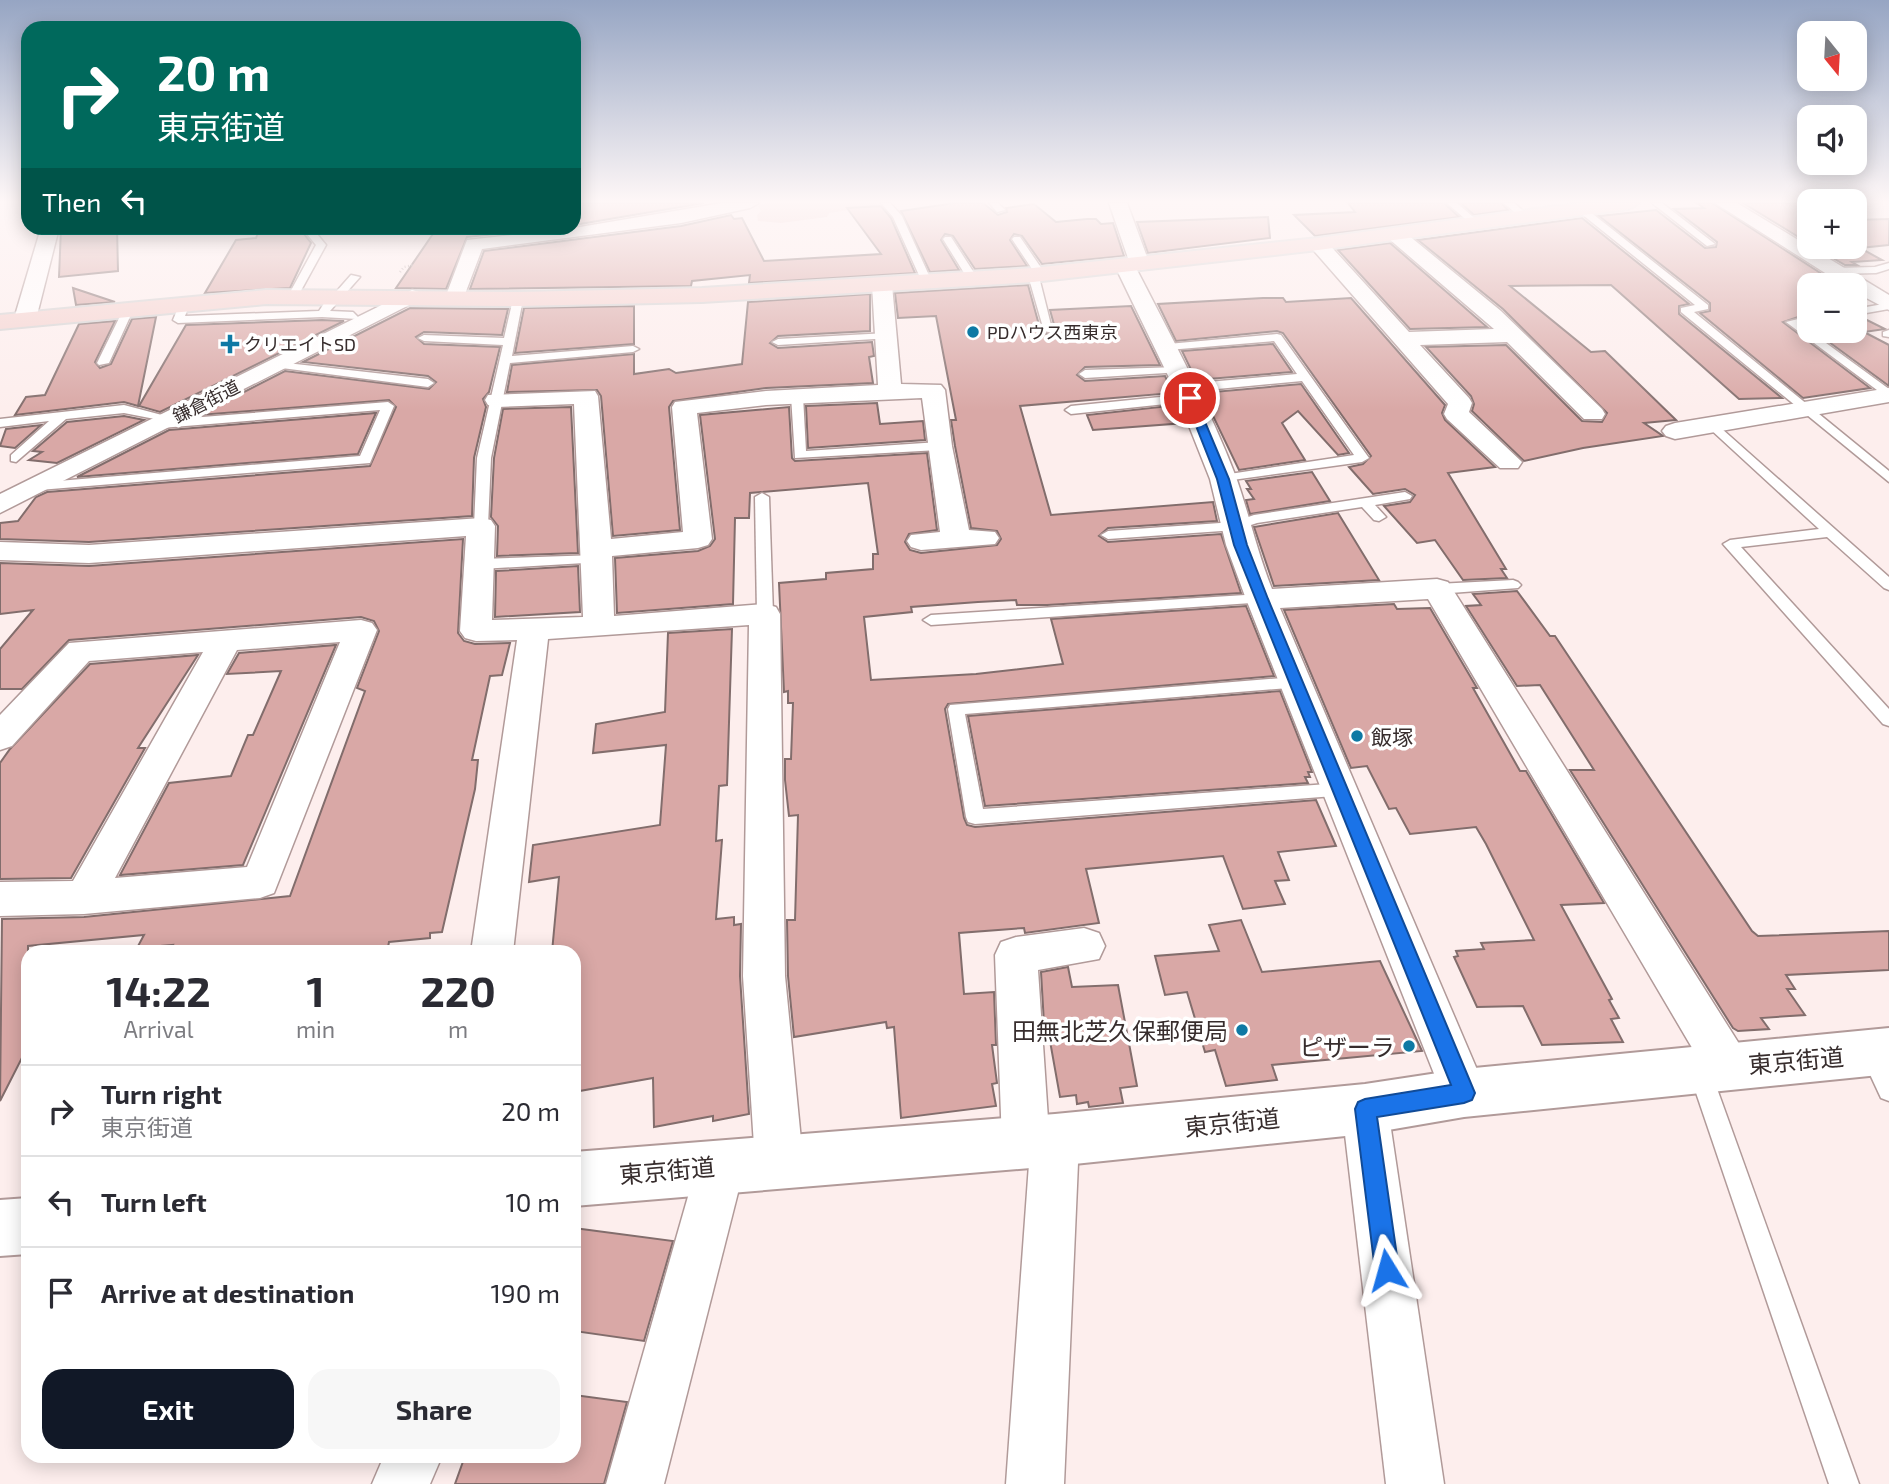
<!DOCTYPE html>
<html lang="en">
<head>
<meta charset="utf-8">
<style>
	body { margin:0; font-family:"Exo 2","Noto Sans JP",sans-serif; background:#f7f7f7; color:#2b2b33; height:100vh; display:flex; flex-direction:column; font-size:26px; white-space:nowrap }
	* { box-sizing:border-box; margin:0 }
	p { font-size:23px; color:#7c7c81 }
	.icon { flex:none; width:38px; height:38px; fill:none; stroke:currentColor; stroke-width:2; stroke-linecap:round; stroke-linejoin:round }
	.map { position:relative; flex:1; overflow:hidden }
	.drawer { position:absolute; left:21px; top:945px; width:560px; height:518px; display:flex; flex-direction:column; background:#fff; border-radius:21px; box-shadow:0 4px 18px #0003 }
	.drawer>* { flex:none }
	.top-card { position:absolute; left:21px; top:21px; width:560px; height:214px; border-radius:21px; box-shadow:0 4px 18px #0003; background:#00695c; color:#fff; overflow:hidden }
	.needle { width:46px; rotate:162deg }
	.buttons { position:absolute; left:1797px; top:21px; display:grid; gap:14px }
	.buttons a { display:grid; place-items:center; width:70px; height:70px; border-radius:14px; background:#fff; box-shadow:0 4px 18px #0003; font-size:35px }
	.pin { position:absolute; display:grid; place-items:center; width:60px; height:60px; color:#fff; margin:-30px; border:4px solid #fff; border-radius:50%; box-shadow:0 2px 7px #0007 }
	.me { position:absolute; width:77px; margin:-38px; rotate:352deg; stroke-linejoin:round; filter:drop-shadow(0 0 5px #0008) }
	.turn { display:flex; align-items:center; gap:24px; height:147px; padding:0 21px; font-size:32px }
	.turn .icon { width:91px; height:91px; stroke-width:2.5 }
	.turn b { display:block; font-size:49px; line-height:60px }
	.then { display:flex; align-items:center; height:66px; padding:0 21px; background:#0003; gap:14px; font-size:26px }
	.eta { display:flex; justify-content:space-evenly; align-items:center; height:119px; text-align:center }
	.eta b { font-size:42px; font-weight:700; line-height:49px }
	.primary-button { display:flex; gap:14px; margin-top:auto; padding:14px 21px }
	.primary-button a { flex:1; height:80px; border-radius:21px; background:#111827; color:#fff; font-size:28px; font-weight:700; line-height:80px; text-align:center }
	.primary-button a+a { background:#f7f7f7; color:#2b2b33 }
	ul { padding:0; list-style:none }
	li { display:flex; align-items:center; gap:21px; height:91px; padding:0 21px; border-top:2px solid #e1e1e2 }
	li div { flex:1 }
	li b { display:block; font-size:26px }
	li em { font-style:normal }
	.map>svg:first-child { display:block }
	.green { fill:#ecccca }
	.building { fill:#d9a8a6; stroke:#826d6c; stroke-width:2 }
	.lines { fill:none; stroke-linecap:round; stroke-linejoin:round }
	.service-casing { stroke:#b19a99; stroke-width:3 }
	.minor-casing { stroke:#b19a99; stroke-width:3 }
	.tertiary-casing { stroke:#b19a99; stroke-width:4 }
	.primary-casing { stroke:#d3d1d1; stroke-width:4 }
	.path { stroke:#b8abaa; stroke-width:2.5; stroke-dasharray:1 2.5; stroke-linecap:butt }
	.service { fill:#fff; fill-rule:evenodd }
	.minor { fill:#fff; fill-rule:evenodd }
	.tertiary { fill:#fff; fill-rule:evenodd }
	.primary { fill:#f4d1ce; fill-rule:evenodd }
	.route { fill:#1a73e8; stroke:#114b97; stroke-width:2 }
	.poi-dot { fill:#0e79a4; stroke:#fff; stroke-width:2.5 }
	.labels { text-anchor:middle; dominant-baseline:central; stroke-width:7; stroke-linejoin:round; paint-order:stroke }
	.far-poi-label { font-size:18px; fill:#372d2d; stroke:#fff; text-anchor:start }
	.far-street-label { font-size:18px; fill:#372d2d; stroke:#fff }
	.poi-label { font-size:21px; fill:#372d2d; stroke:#fff; text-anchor:start }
	.near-poi-label { font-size:24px; fill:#372d2d; stroke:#fff; text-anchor:end }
	.near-street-label { font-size:24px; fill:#372d2d; stroke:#fff }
</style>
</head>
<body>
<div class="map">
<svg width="1889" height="1484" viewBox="0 0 1889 1484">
	<rect width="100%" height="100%" fill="#fdeeed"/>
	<polygon class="green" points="765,203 877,203 879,205 829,213 827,217 781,223 758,221 757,215 761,211 758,206"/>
	<g class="building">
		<polygon points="574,203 704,203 574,225"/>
		<polygon points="955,203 983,203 998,215 1007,212 1006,208 1034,204 1056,222 1087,219 1096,219 1101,224 1113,223 1124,256 1042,264 1022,236 1014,234 1010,240 1027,266 975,269 953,236 945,234 941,240 959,270 930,272 901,211"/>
		<polygon points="1348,203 1444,203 1459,217 1315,236 1294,215 1355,212"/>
		<polygon points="1461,203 1501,203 1508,210 1474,215"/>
		<polygon points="1697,203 1712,203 1839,285 1810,285 1810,313 1783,322 1870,388 1803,398 1700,313 1710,311 1710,303 1599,216 1656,210 1705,248 1716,247 1717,242 1674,209 1704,208"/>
		<polygon points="1743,203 1810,203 1810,244"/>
		<polygon points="881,206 891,218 915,273 749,283 750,275 692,281 691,286 470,289 484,251 681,226 731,215 734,219 742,218 764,261 881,254 847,208"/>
		<polygon points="1268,217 1270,238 1148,253 1137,222"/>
		<polygon points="1582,218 1689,304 1679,306 1679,314 1782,398 1739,399 1611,285 1510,286 1591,352 1605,351 1676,420 1644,423 1663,436 1583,448 1524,461 1472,411 1474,404 1471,396 1426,347 1506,345 1582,421 1602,422 1607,413 1503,309 1418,240"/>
		<polygon points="1889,219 1889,245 1860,248 1882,260 1852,262 1857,265 1845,265 1814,247 1855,247 1855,220"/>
		<polygon points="61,228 117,228 118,271 59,277"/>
		<polygon points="437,228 555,228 467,237 446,289 396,288"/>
		<polygon points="300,229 311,243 290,288 205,293 236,240 256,238 258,233"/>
		<polygon points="1390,243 1487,327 1410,329 1338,250"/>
		<polygon points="1028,285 1041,332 1052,336 1056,332 1050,310 1131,306 1160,365 1085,367 1077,375 1085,381 1165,376 1173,393 1020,406 1051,515 1213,502 1217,521 1108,528 1099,536 1108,542 1221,534 1241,593 1047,605 1017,605 1016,600 978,602 911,607 912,612 864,617 871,680 976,674 1063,664 1051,619 1246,606 1274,676 948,704 945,709 964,818 967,825 975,827 1316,800 1336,846 1278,852 1289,880 1275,881 1285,904 1243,909 1223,856 1086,869 1099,923 1025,933 1024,928 959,933 964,994 994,992 996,1045 992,1045 997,1083 992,1084 996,1106 901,1118 894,1027 887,1028 886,1022 794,1037 788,976 787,920 795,920 798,815 789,816 785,780 785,759 791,759 793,703 788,703 788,691 784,692 779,583 826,579 826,573 873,569 873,554 878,554 868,483 750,493 749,518 735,518 733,604 617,613 615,558 698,551 710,546 715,539 700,415 789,407 792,458 795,461 927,453 937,530 909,534 905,542 910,550 921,553 997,545 1001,539 997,531 971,528 955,446 951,420 956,420 936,316 898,318 895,293"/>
		<polygon points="73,288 115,302 76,305"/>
		<polygon points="870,294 870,331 778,336 770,343 778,348 872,342 874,356 869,357 873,383 766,388 673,401 669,407 680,530 613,536 601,396 597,390 507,392 512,365 634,354 634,374 669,369 676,373 742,364 748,302"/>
		<polygon points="1263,298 1283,298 1286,302 1351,298 1445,405 1442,413 1445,420 1495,467 1448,473 1506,569 1501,569 1507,578 1463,580 1435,540 1417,543 1384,506 1410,502 1415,495 1405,489 1373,494 1349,467 1363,464 1371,456 1283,333 1277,331 1176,341 1158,304"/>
		<polygon points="634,306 634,344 515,353 524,308"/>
		<polygon points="410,308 508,309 502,335 424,332 416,337 424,344 500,347 489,392 483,399 486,407 474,458 472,516 89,542 0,539 0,523 18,521 36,497 47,492 370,466 396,407 389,400 199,415 285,371 429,389 436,382 428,376 303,362"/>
		<polygon points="156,317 138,406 124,402 15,415 26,397 45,395 79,324 115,321 95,362 100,368 111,364 132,319"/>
		<polygon points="1855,317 1861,317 1885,329 1864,332 1889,345 1889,386 1814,331 1855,331"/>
		<polygon points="322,320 344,321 160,412 139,406 186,325"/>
		<polygon points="1273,344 1292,372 1196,380 1182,351"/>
		<polygon points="1301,384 1349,453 1338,455 1298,411 1282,423 1305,460 1239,470 1202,393"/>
		<polygon points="877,403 880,424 923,421 925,440 808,448 806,406"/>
		<polygon points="1178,405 1185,423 1093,430 1087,415"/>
		<polygon points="571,407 578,553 497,556 498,526 491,517 494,458 503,409"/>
		<polygon points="376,413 358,454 77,477 169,430"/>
		<polygon points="124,416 144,420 57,463 29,460 42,452 33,451 67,422"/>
		<polygon points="41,425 15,448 0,446 6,429"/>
		<polygon points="1312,472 1330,501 1250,514 1246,500 1254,499 1247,489 1251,489 1246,481"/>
		<polygon points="1338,513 1379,580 1274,586 1254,527"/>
		<polygon points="463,539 458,633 464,641 475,644 510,643 502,675 490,676 472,760 478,760 475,789 442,932 430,933 430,938 389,942 387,952 170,952 173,945 137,948 144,935 28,946 28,1046 0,1101 2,919 84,917 290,896 365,691 357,688 379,631 374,621 361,617 69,640 22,689 0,689 0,649 33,610 0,614 0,563 89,566"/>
		<polygon points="578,566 580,612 495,617 496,571"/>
		<polygon points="1517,591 1550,636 1555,636 1752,931 1758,936 1889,931 1889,970 1786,975 1795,989 1787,989 1805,1015 1761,1018 1769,1029 1738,1031 1733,1028 1570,770 1594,770 1540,685 1517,686 1466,606 1481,605 1473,594"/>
		<polygon points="1394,604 1397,609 1430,608 1477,688 1473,688 1520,771 1526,771 1604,903 1561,905 1612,999 1609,1000 1619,1018 1611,1019 1623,1042 1542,1045 1523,1006 1477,1007 1454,957 1458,956 1456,951 1484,949 1481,943 1534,940 1486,844 1476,827 1410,834 1396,808 1389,809 1367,766 1351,768 1284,610"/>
		<polygon points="732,629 727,785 719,786 716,841 722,840 716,919 734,917 734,925 741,924 740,976 749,1114 713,1121 713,1116 654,1127 653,1078 574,1092 574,952 552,952 559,877 529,882 533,845 660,825 666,745 593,753 596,724 665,712 668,633"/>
		<polygon points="336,645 243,865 120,875 169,783 231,776 248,735 253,735 281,671 227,674 239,653"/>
		<polygon points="198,655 138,748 145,748 71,878 0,879 0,763 10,749 90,664"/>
		<polygon points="1280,691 1312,772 1308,772 1310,777 1305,777 1308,783 985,806 968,716"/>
		<polygon points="1241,920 1262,972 1380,961 1422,1051 1272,1065 1277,1080 1226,1086 1215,1050 1205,1052 1187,992 1165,995 1155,956 1219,951 1209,925"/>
		<polygon points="1068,967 1072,987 1118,985 1137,1086 1120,1088 1123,1103 1089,1107 1088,1102 1077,1104 1076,1095 1060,1097 1050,1041 1045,1041 1041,972"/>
		<polygon points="574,1228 673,1241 644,1341 574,1331"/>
		<polygon points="574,1395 627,1402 604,1484 455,1484 465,1456 574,1456"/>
	</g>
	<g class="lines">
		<defs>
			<g id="service">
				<polygon points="881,203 890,203 902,216 932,282 931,284 922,282 893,217"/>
				<polygon points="989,203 998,203 1005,210 997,212"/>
				<polygon points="1447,203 1457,203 1480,223 1472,225"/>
				<polygon points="1504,203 1514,203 1529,216 1521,218"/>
				<polygon points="1652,203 1662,203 1715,244 1707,246"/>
				<polygon points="1578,207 1584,207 1708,305 1708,309 1694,312 1889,471 1889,482 1681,312 1681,308 1695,305 1578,211"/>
				<polygon points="302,228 312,228 326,245 298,296 293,299 288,296 316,245"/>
				<polygon points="945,237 951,237 978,279 977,281 969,281 943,239"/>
				<polygon points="1014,237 1020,237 1046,275 1039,277 1053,333 1044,331 1028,275 1034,272 1012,239"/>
				<polygon points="1889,263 1889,269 1876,273 1834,274 1829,271 1834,268 1875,267"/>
				<polygon points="351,275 360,277 330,311 353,312 358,317 357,319 322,317 178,323 173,320 180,303 185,300 190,303 185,316 319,311 331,293 336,292"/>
				<polygon points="518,296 523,299 512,356 633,346 639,349 633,352 510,363 491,458 488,526 481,530 474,526 477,458 503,345 424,341 418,338 424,335 504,338 513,299"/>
				<polygon points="1889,303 1889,309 1855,315 1855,309"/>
				<polygon points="129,305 134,308 109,363 99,365 97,363 124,308"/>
				<polygon points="1810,316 1810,322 1800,324 1889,389 1889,399 1786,322"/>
				<polygon points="1889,330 1889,337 1883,336 1883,332"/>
				<polygon points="887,333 891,334 891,338 778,345 772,342 778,339"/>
				<polygon points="1277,334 1281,335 1369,458 1362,462 1218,482 1216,479 1223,475 1354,455 1302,381 1186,392 1180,388 1186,384 1297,374 1274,341 1168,350 1162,347 1168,344"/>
				<polygon points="278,362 428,379 434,383 428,387 274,367 274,363"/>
				<polygon points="1178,367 1184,370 1182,372 1085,378 1079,374 1085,370"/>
				<polygon points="797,392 803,396 806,451 939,442 945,446 939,450 795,458 791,396"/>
				<polygon points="1190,394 1194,395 1194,401 1071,414 1065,410 1071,406"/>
				<polygon points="388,402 394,406 370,463 39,490 34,489 34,483 360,456 380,410 161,428 155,424 160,420 124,413 66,419 16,462 11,461 11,455 49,421 0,427 0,419 124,405 177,419"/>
				<polygon points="1713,421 1889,577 1889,590 1884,588 1827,537 1741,547 1889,709 1889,726 1883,724 1723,544 1730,540 1819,529 1709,428 1709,422"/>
				<polygon points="1405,492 1412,496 1410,499 1375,505 1386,517 1379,521 1374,520 1362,507 1257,523 1236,530 1108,539 1101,535 1108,531 1234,522 1254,515"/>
				<polygon points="762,493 769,497 773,614 765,619 757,614 755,497"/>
				<polygon points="597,555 604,559 602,562 481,569 474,564 481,559"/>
				<polygon points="1513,580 1518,582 1521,585 1518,588 1437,594 1429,589 1437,584"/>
				<polygon points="1261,594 1269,599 1266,602 931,625 923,620 931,615"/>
				<polygon points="1295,677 1301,679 1303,683 1301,687 965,714 983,809 1341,783 1347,785 1350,790 1347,795 975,824 968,822 966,817 948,709 950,705"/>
				<polygon points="1872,1044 1880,1048 1889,1066 1889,1101 1881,1098 1861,1055 1864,1048"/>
				<polygon points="1700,1061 1708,1064 1711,1072 1859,1484 1829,1484 1689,1072 1692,1064"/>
			</g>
			<g id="minor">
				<polygon points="722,203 759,203 750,208 681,223 482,249 462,302 455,304 445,298 467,240 574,228"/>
				<path d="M1109,203H1127L1150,265L1147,269L1137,270C1172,338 1209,406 1236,477C1249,514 1257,551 1272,589L1437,579L1448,582L1743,1050L1750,1065L1743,1080L1727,1086L1711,1080L1428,599L1280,608L1487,1093L1480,1109L1464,1115L1448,1109L1246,599L1226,545L1210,479L1174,388L1115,266L1118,262L1129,261Z"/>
				<polygon points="1715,203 1737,203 1889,295 1889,310 1855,292 1855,285 1844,285"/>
				<polygon points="41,228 59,228 36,319 25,325 14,319"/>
				<polygon points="1395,228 1402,230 1501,311 1602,409 1605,414 1602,419 1584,419 1507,342 1420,345 1469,398 1472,403 1469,412 1522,462 1518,468 1500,468 1447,419 1444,414 1448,404 1308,244 1311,240 1325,240 1409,332 1494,329 1388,238 1386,234"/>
				<polygon points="882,279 892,285 901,384 941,385 945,390 952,446 969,530 995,532 999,538 995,544 921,550 911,547 907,541 911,535 940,532 922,398 766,405 697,413 712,539 708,545 698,548 612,556 614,616 765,604 776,607 780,614 785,976 803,1161 796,1178 779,1185 762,1178 755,1161 743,976 749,625 548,639 513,952 471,952 517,640 476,641 465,638 460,631 466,536 89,563 0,560 0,542 89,545 481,518 491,520 495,526 492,620 583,617 574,404 497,407 488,405 485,400 488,395 595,391 598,396 611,539 683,532 672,407 675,402 766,391 878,385 872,285"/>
				<polygon points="412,290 419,292 422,296 419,300 0,513 0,494"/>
				<polygon points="1889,388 1889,402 1675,439 1666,436 1662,431 1666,426 1675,423"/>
				<path d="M361,620L372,623L377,630L274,893L260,898L84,914L0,916V882L73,881L203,652L89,661L12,746L0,750V715L69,643ZM340,642L247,867L115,878L237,650Z"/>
				<polygon points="1084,928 1099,933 1105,946 1099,959 1038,970 1048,1119 1055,1116 1072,1123 1079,1140 1064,1484 1006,1484 1029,1164 1009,1159 1002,1142 995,955 1001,942 1016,937"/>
				<polygon points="1365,1086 1381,1093 1388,1109 1444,1484 1386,1484 1342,1109 1349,1093"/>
				<polygon points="721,1141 738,1148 745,1165 664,1484 606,1484 697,1165 704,1148"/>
				<polygon points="384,1456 442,1456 430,1484 372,1484"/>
			</g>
			<g id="tertiary">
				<polygon points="1889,1028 1889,1074 1464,1117 1365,1134 1055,1166 574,1206 574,1152 1055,1114 1365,1084 1464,1069"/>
				<polygon points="28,1198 28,1254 0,1256 0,1200"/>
			</g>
			<polygon id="primary" points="1581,203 1639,203 1629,209 1318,250 1033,282 702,302 518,306 266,304 0,329 0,315 266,290 518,292 702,288 1033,268 1318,238"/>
		</defs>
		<use href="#service" class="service-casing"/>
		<use href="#minor" class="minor-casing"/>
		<use href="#tertiary" class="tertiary-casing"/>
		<use href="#primary" class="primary-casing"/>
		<polyline class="path" points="400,272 404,267 414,265"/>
		<use href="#service" class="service"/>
		<use href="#minor" class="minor"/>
		<use href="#tertiary" class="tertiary"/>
		<use href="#primary" class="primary"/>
	</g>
	<linearGradient id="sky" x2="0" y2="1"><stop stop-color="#96a5c3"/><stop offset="0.49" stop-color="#fef7f7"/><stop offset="1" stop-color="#fef7f7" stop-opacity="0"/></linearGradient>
	<rect width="1889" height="411" fill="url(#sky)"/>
	<polygon class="route" points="1190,394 1195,398 1229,479 1247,545 1268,599 1475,1093 1472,1100 1464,1103 1377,1117 1399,1270 1395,1278 1387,1281 1379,1278 1375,1270 1355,1109 1358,1102 1365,1099 1451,1085 1234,545 1217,479 1185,398"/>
	<g class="poi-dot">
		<circle cx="973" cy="332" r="7"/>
		<path d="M226.5 333.5h7v7h7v7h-7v7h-7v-7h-7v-7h7z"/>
		<circle cx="1357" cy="736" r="7"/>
		<circle cx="1242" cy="1030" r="7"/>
		<circle cx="1409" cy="1046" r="7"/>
	</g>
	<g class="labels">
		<g class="far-poi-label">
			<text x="987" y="332">PDハウス西東京</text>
			<text x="244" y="344">クリエイトSD</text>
		</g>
		<g class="far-street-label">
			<text transform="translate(206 401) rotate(-27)">鎌倉街道</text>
		</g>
		<g class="poi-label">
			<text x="1371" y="736">飯塚</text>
		</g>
		<g class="near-poi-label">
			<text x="1228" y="1030">田無北芝久保郵便局</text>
			<text x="1395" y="1046">ピザーラ</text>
		</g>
		<g class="near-street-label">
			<text transform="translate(1796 1060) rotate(-5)">東京街道</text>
			<text transform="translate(1232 1122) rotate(-6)">東京街道</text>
			<text transform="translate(667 1170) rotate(-5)">東京街道</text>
		</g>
	</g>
</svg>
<div class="buttons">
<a><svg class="needle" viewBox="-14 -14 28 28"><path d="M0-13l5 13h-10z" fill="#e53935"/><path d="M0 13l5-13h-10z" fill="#7c7c81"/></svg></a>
<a><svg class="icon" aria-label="sound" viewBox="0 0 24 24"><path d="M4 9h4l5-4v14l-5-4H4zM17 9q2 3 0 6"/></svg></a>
<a>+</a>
<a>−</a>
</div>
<div class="pin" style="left:1190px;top:398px;background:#d93025"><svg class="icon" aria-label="arrive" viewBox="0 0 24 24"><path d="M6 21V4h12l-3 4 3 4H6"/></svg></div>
<svg class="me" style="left:1387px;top:1270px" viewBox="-20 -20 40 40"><path d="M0-17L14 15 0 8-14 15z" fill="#1a73e8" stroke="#fff" stroke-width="4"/></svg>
<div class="top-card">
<div class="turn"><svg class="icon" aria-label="right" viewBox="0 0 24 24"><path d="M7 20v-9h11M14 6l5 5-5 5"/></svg><div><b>20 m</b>東京街道</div></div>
<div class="then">Then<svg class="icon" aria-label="left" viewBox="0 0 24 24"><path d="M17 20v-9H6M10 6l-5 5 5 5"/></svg></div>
</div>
<section class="drawer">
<div class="eta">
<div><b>14:22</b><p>Arrival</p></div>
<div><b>1</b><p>min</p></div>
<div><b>220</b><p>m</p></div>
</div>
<ul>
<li><svg class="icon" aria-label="right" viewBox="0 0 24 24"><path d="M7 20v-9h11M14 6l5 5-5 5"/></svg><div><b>Turn right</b><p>東京街道</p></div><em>20 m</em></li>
<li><svg class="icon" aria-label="left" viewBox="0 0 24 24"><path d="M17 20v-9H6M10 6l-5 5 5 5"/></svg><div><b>Turn left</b></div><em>10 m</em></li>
<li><svg class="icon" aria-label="arrive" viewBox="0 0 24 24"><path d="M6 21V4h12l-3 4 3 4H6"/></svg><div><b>Arrive at destination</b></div><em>190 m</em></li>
</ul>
<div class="primary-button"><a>Exit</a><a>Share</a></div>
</section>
</div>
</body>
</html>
